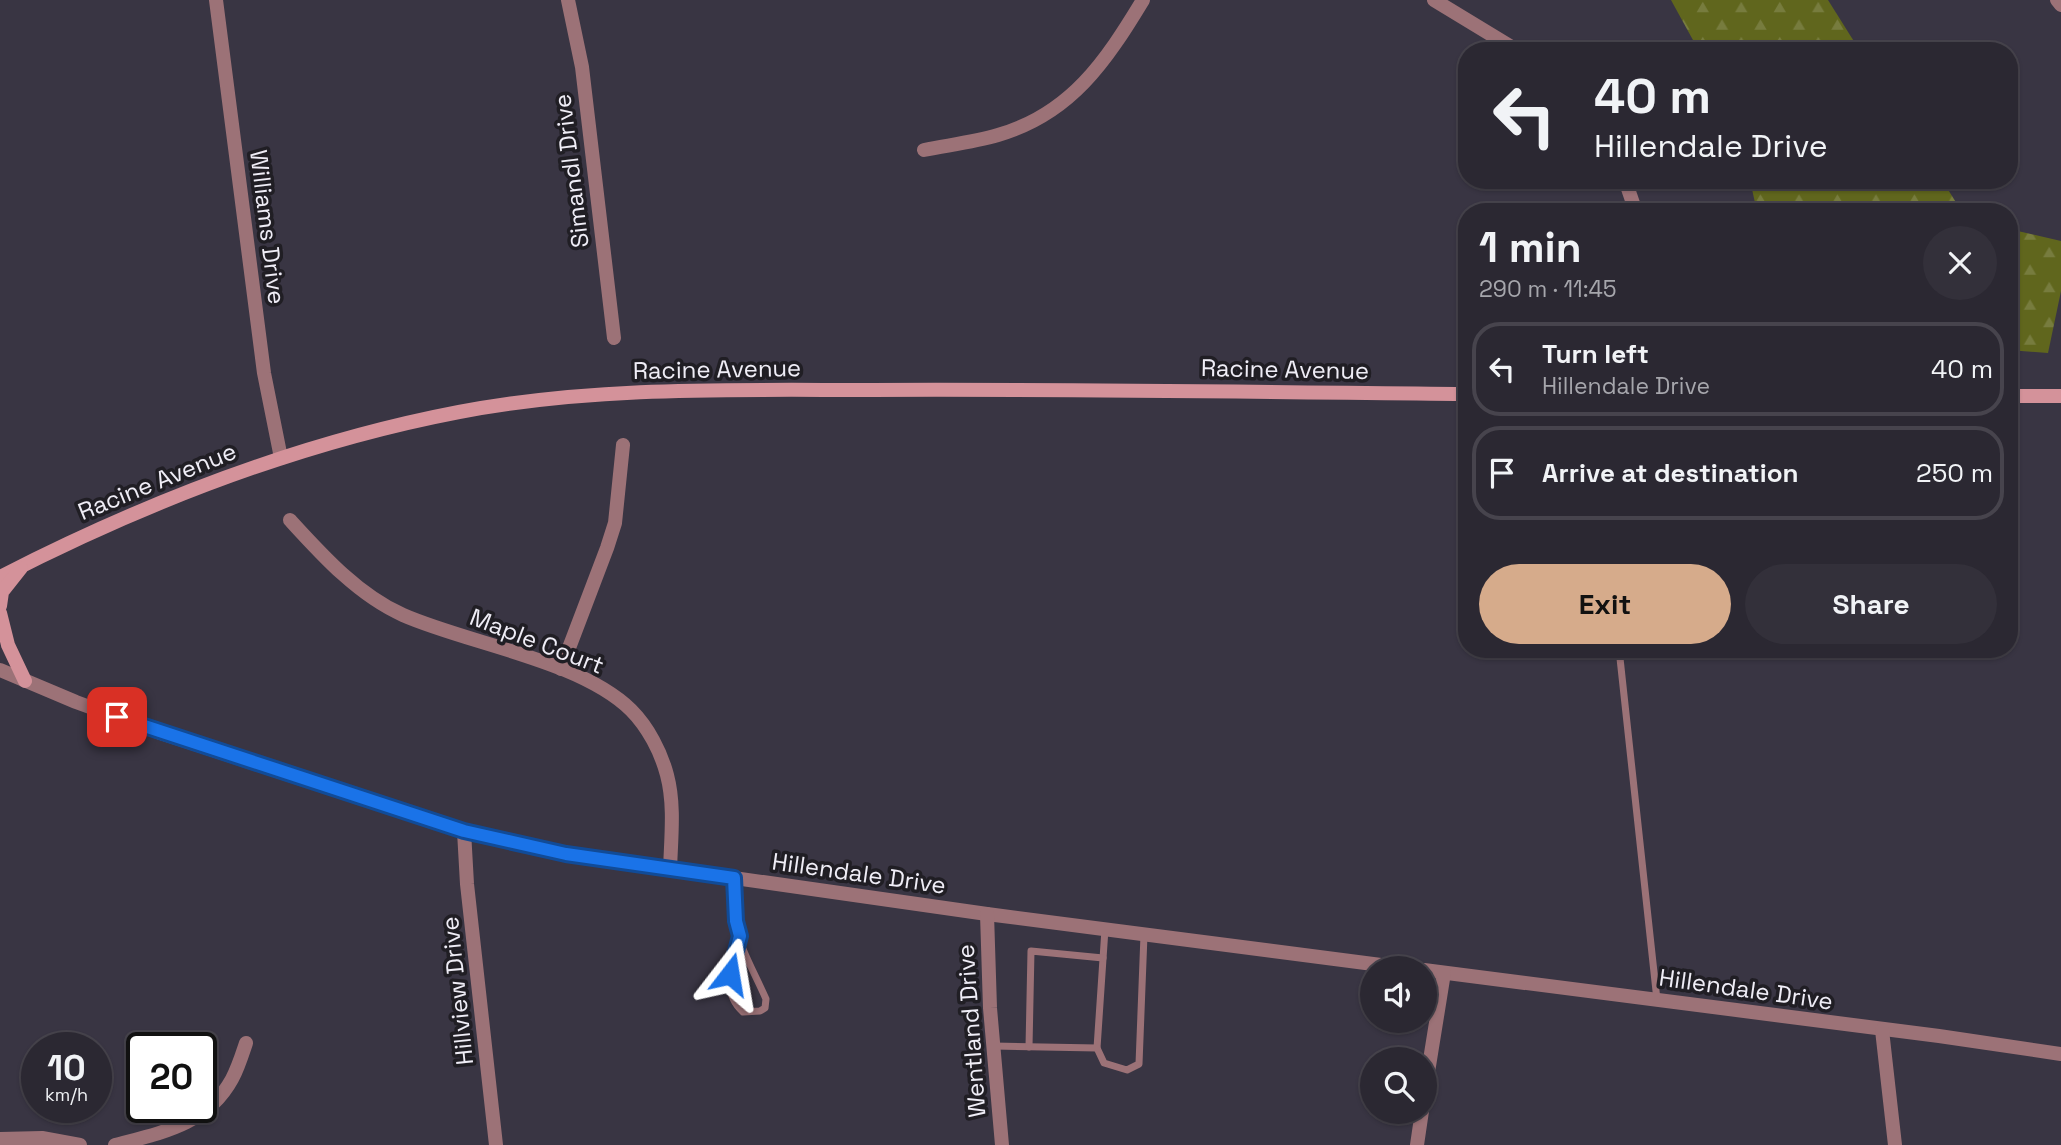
<!DOCTYPE html>
<html lang="en">
<head>
<meta charset="utf-8">
<style>
	body { margin:0; font-family:"Space Grotesk",sans-serif; background:#33303a; color:#f1f3f6; height:100vh; display:flex; flex-direction:column; font-size:26px; white-space:nowrap }
	* { box-sizing:border-box; margin:0 }
	p { font-size:23px; color:#a6a6ac }
	.icon { flex:none; width:38px; height:38px; fill:none; stroke:currentColor; stroke-width:2; stroke-linecap:round; stroke-linejoin:round }
	.map { position:relative; flex:1; overflow:hidden }
	.details { position:absolute; left:1458px; top:203px; width:560px; height:455px; display:flex; flex-direction:column; background:#2b2832; border-radius:28px; box-shadow:0 2px 5px #0004,0 0 0 2px #47444d }
	.details>* { flex:none }
	.top-card { position:absolute; left:1458px; top:42px; width:560px; height:147px; border-radius:28px; box-shadow:0 2px 5px #0004,0 0 0 2px #47444d; background:#2b2832; color:#f1f3f6; overflow:hidden }
	.tools { position:absolute; left:1360px; top:956px; display:grid; gap:14px }
	.tools a { display:grid; place-items:center; width:77px; height:77px; border-radius:50%; background:#2b2832; box-shadow:0 2px 5px #0004,0 0 0 2px #47444d; font-size:35px }
	.speed { position:absolute; left:21px; top:1032px; display:flex; gap:14px; font-size:35px; font-weight:700; text-align:center }
	.speed>* { display:grid; place-content:center; width:91px; height:91px; border-radius:50%; background:#2b2832; box-shadow:0 2px 5px #0004,0 0 0 2px #47444d; line-height:1 }
	.speed small { font-size:18px; font-weight:400 }
	.speed .limit { border:4px solid #111; border-radius:10px; background:#fff; color:#111 }
	.pin { position:absolute; display:grid; place-items:center; width:60px; height:60px; color:#fff; margin:-30px; border-radius:14px; box-shadow:0 4px 10px #0006 }
	.me { position:absolute; width:77px; margin:-38px; rotate:14deg; stroke-linejoin:round; filter:drop-shadow(0 0 5px #0008) }
	.turn { display:flex; align-items:center; gap:24px; height:147px; padding:0 21px; font-size:32px }
	.turn .icon { width:91px; height:91px; stroke-width:2.5 }
	.turn b { display:block; font-size:49px; line-height:60px }
	.round { display:grid; place-items:center; flex:none; width:74px; height:74px; border-radius:37px; background:#33303a }
	.headline { display:flex; align-items:center; justify-content:space-between; height:119px; padding:0 21px }
	h1 { font-size:42px; font-weight:800; line-height:52px }
	.cta { display:flex; gap:14px; margin-top:auto; padding:14px 21px }
	.cta a { flex:1; height:80px; border-radius:42px; background:#d6ab8b; color:#111; font-size:28px; font-weight:800; line-height:80px; text-align:center }
	.cta a+a { background:#33303a; color:#f1f3f6 }
	ul { padding:0; list-style:none }
	li { display:flex; align-items:center; gap:21px; height:94px; margin:0 14px 10px; padding:0 7px; border:4px solid #47444d; border-radius:28px }
	li div { flex:1 }
	li b { display:block; font-size:26px }
	li em { font-style:normal }
	.map>svg:first-child { display:block }
	.forest { fill:url(#forest-firs) }
	.lines { fill:none; stroke-linecap:round; stroke-linejoin:round }
	.lane { stroke:#9c7277; stroke-width:7 }
	.street { stroke:#9c7277; stroke-width:14 }
	.secondary { stroke:#d4929a; stroke-width:14 }
	.route-casing { stroke:#114b97; stroke-width:18 }
	.route { stroke:#1a73e8; stroke-width:12 }
	.labels { text-anchor:middle; dominant-baseline:central; stroke-width:7; stroke-linejoin:round; paint-order:stroke }
	.street-label { font-size:24px; fill:#efedf6; stroke:#201e24 }
</style>
</head>
<body>
<div class="map">
<svg width="2061" height="1145" viewBox="0 0 2061 1145">
	<defs>
		<pattern id="forest-firs" width="22" height="20" patternUnits="userSpaceOnUse" patternTransform="scale(1.75)"><rect width="22" height="20" fill="#60661d"/><path d="M5 1l3.5 6h-7zM16 11l3.5 6h-7z" fill="#777c3e"/></pattern>
	</defs>
	<rect width="100%" height="100%" fill="#393543"/>
	<g class="forest">
		<polygon points="1671,0 1828,0 1860,51 1699,51"/>
		<polygon points="1750,180 1942,180 1962,212 1757,212"/>
		<polygon points="2009,229 2061,241 2061,291 2048,353 2009,350"/>
	</g>
	<g class="lines">
		<g class="lane">
			<polyline points="1619,649 1657,1000"/>
			<path d="M734,878C735,902 735,927 743,949C750,966 759,983 766,999L765,1008L760,1011L743,1012C720,992 732,961 740,936"/>
			<polyline points="1105,929 1097,1048 1104,1063 1127,1070 1139,1064 1144,935"/>
			<polyline points="994,1046 1097,1048"/>
			<polyline points="1029,1047 1031,951 1103,958"/>
		</g>
		<g class="street">
			<polyline points="216,0 264,373 281,458"/>
			<polyline points="568,0 582,67 614,338"/>
			<polyline points="1434,0 1518,51"/>
			<polyline points="2057,0 2061,5"/>
			<path d="M924,150C949,145 974,142 998,135C1071,114 1106,61 1143,0"/>
			<polyline points="1625,180 1636,212"/>
			<path d="M290,520C322,555 358,595 403,615C469,644 580,660 631,710C648,727 661,752 667,775C675,805 671,838 670,870"/>
			<polyline points="561,669 607,548 615,523 623,445"/>
			<polyline points="0,670 76,702 158,732 412,815 499,840 566,854 987,914 1404,968"/>
			<polyline points="464,831 467,884 496,1145"/>
			<polyline points="987,914 990,1008 1002,1145"/>
			<polyline points="1424,970 1939,1036 2061,1054"/>
			<polyline points="1882,1030 1895,1145"/>
			<polyline points="1424,1097 1444,973"/>
			<polyline points="0,1139 42,1138 80,1145"/>
			<path d="M115,1145C160,1133 207,1125 232,1079C238,1068 242,1055 246,1043"/>
			<polyline points="1417,1145 1422,1111"/>
		</g>
		<g class="secondary">
			<polyline points="2009,396 2061,396"/>
			<path d="M0,577C146,502 297,443 459,412C594,386 734,390 872,390C1070,389 1268,392 1466,394"/>
			<polyline points="0,606 2,592 21,568"/>
			<polyline points="0,613 8,645 25,681"/>
		</g>
	</g>
	<g class="lines">
		<defs>
			<polyline id="route" points="117,717 464,831 566,854 734,878 736,921 740,936 730,974"/>
		</defs>
		<use href="#route" class="route-casing"/>
		<use href="#route" class="route"/>
	</g>
	<g class="labels">
		<g class="street-label">
			<text transform="translate(571 171) rotate(-97)">Simandl Drive</text>
			<text transform="translate(268 227) rotate(83)">Williams Drive</text>
			<text transform="translate(717 369) rotate(-1)">Racine Avenue</text>
			<text transform="translate(1285 369) rotate(1)">Racine Avenue</text>
			<text transform="translate(157 481) rotate(-22)">Racine Avenue</text>
			<text transform="translate(537 641) rotate(21)">Maple Court</text>
			<text transform="translate(859 873) rotate(8)">Hillendale Drive</text>
			<text transform="translate(1746 989) rotate(8)">Hillendale Drive</text>
			<text transform="translate(457 991) rotate(-96)">Hillview Drive</text>
			<text transform="translate(971 1031) rotate(-94)">Wentland Drive</text>
		</g>
	</g>
</svg>
<div class="tools">
<a><svg class="icon" aria-label="sound" viewBox="0 0 24 24"><path d="M4 9h4l5-4v14l-5-4H4zM17 9q2 3 0 6"/></svg></a>
<a><svg class="icon" aria-label="search" viewBox="0 0 24 24"><circle cx="10" cy="10" r="6"/><path d="M15 15l6 6"/></svg></a>
</div>
<div class="speed"><div>10<small>km/h</small></div><div class="limit">20</div></div>
<div class="pin" style="left:117px;top:717px;background:#d93025"><svg class="icon" aria-label="arrive" viewBox="0 0 24 24"><path d="M6 21V4h12l-3 4 3 4H6"/></svg></div>
<svg class="me" style="left:730px;top:974px" viewBox="-20 -20 40 40"><path d="M0-17L14 15 0 8-14 15z" fill="#1a73e8" stroke="#fff" stroke-width="4"/></svg>
<div class="top-card">
<div class="turn"><svg class="icon" aria-label="left" viewBox="0 0 24 24"><path d="M17 20v-9H6M10 6l-5 5 5 5"/></svg><div><b>40 m</b>Hillendale Drive</div></div>
</div>
<section class="details">
<div class="headline"><div><h1>1 min</h1><p>290 m · 11:45</p></div><a class="round"><svg class="icon" aria-label="close" viewBox="0 0 24 24"><path d="M6 6l12 12M18 6L6 18"/></svg></a></div>
<ul>
<li><svg class="icon" aria-label="left" viewBox="0 0 24 24"><path d="M17 20v-9H6M10 6l-5 5 5 5"/></svg><div><b>Turn left</b><p>Hillendale Drive</p></div><em>40 m</em></li>
<li><svg class="icon" aria-label="arrive" viewBox="0 0 24 24"><path d="M6 21V4h12l-3 4 3 4H6"/></svg><div><b>Arrive at destination</b></div><em>250 m</em></li>
</ul>
<div class="cta"><a>Exit</a><a>Share</a></div>
</section>
</div>
</body>
</html>
